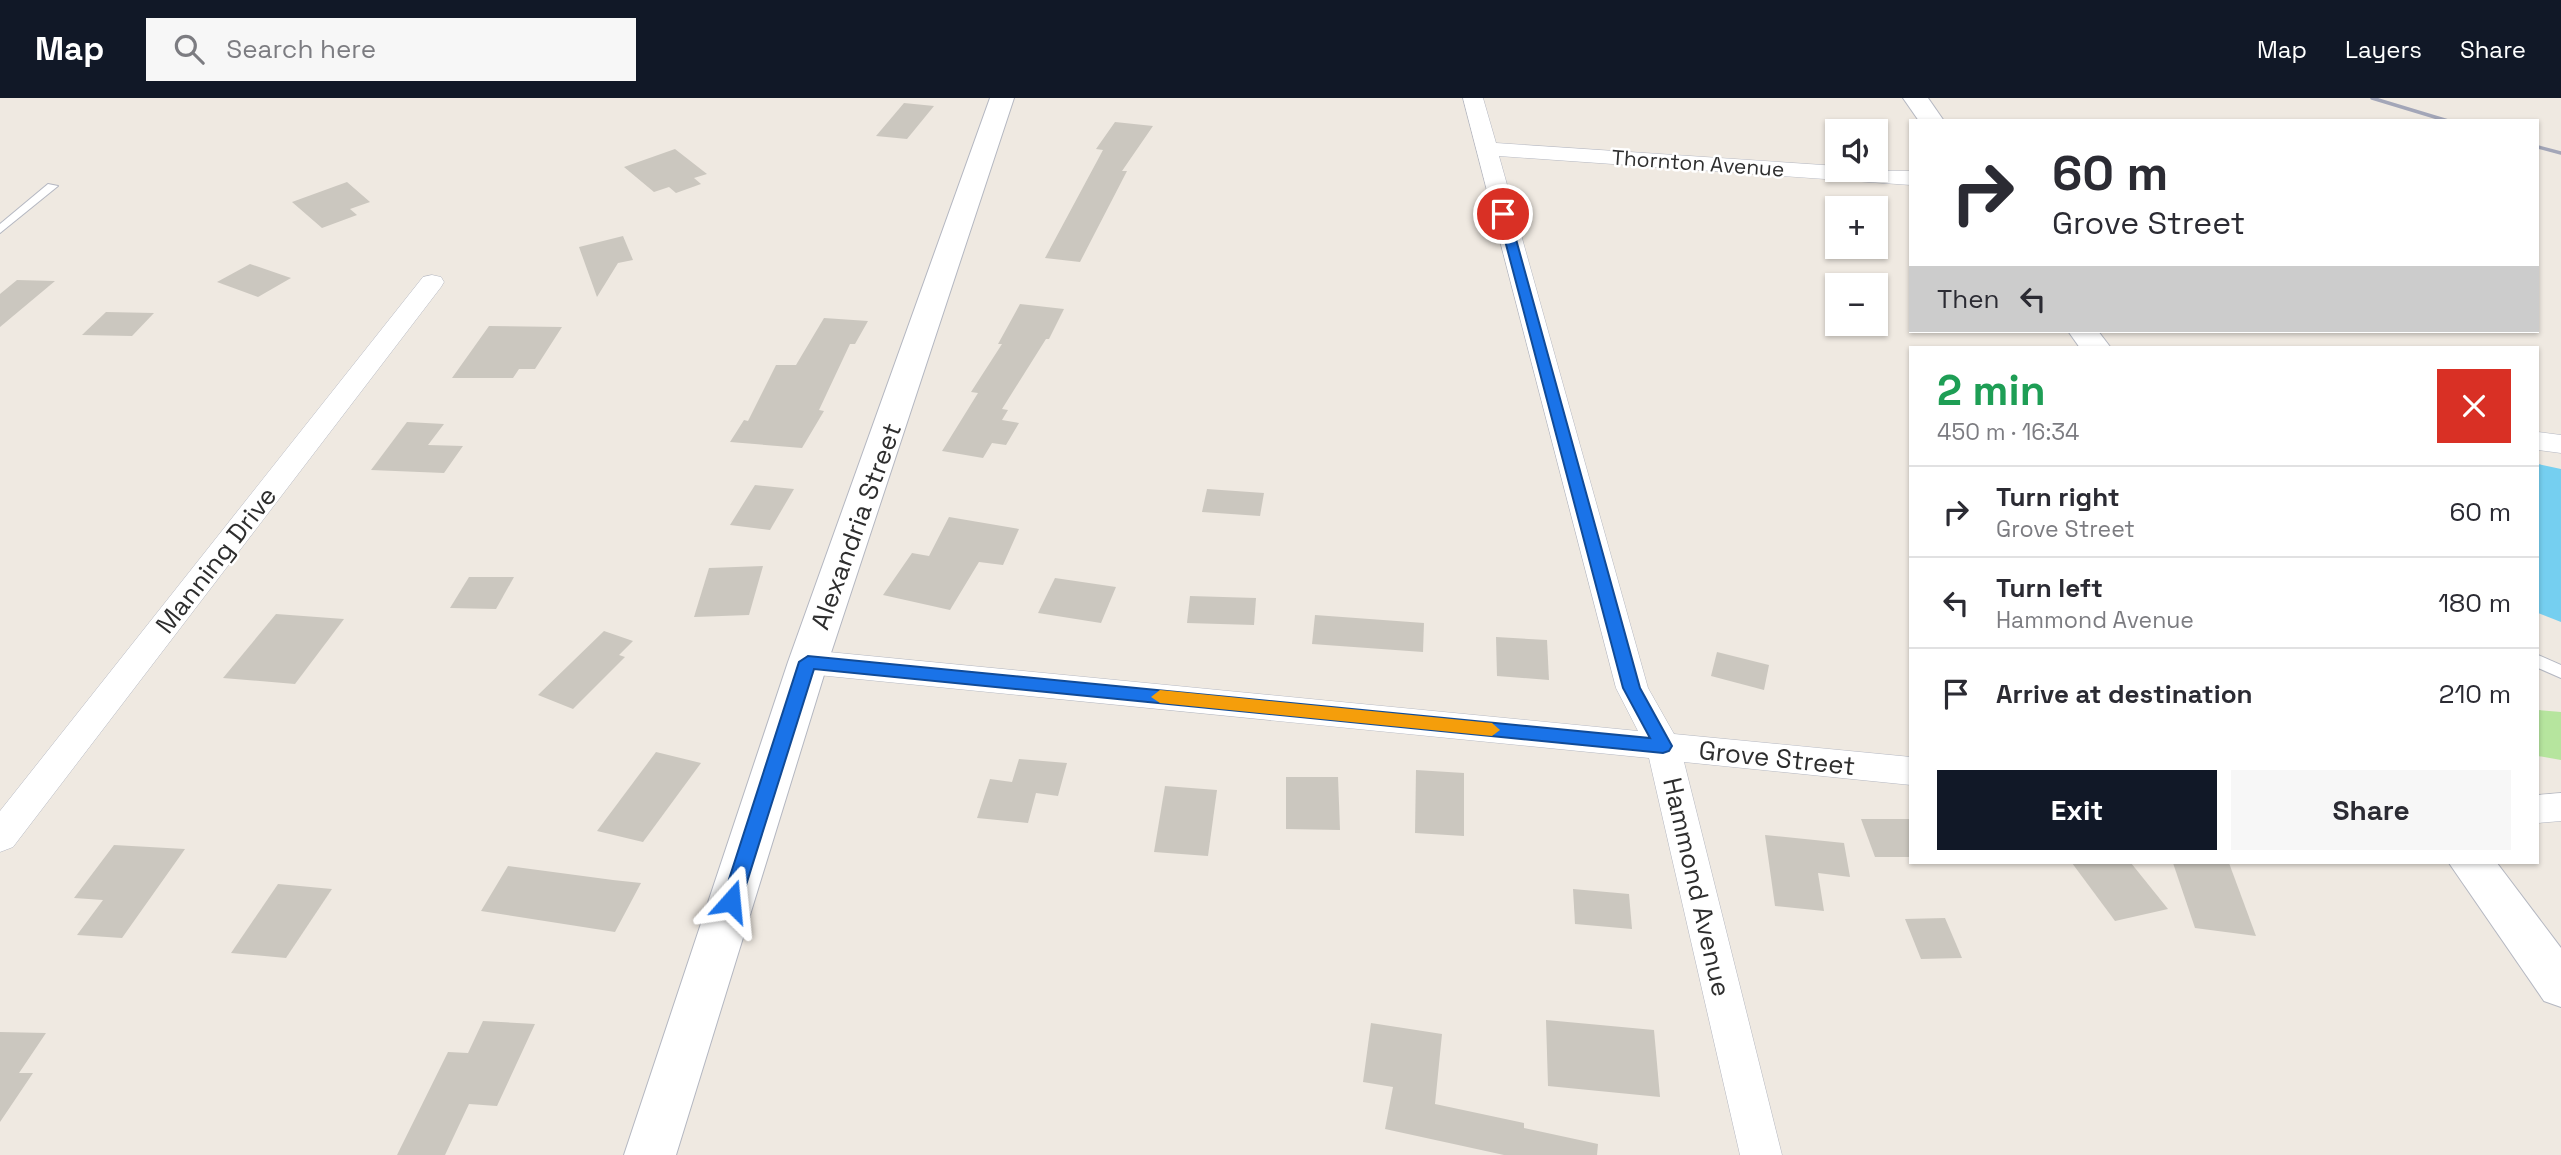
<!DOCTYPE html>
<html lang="en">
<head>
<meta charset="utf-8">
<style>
	body { margin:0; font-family:"Space Grotesk",sans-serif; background:#f7f7f7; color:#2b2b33; height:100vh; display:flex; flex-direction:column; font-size:26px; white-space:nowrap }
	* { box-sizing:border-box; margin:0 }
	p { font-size:23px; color:#7c7c81 }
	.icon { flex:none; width:38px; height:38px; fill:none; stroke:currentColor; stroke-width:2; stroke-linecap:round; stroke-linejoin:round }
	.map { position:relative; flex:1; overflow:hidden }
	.details { position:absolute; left:1909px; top:248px; width:630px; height:518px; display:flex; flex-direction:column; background:#fff; border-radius:0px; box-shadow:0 2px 5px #0004 }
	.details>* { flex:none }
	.top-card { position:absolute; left:1909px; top:21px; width:630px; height:214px; border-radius:0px; box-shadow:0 2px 5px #0004; background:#fff; color:#2b2b33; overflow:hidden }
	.fabs { position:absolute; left:1825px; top:21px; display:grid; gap:14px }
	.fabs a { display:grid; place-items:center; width:63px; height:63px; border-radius:0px; background:#fff; box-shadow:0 2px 5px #0004; font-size:35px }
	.pin { position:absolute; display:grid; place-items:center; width:60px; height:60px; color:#fff; margin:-30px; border:4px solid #fff; border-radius:50%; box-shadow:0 2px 7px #0007 }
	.me { position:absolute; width:77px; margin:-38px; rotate:18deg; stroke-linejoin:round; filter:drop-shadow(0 0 5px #0008) }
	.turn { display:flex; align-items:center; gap:24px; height:147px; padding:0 28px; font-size:32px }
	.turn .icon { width:91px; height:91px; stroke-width:2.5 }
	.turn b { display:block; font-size:49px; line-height:60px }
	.then { display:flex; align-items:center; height:66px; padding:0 28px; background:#0003; gap:14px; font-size:26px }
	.round { display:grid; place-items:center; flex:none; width:74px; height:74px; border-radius:0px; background:#f7f7f7 }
	.head { display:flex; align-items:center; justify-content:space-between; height:119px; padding:0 28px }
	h1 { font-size:42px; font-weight:600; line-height:52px; color:#1e9e55 }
	.action { display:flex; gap:14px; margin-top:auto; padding:14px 28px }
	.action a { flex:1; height:80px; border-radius:0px; background:#111827; color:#fff; font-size:28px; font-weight:600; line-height:80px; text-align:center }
	.action a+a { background:#f7f7f7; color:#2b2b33 }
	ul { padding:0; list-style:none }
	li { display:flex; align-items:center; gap:21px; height:91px; padding:0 28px; border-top:2px solid #e1e1e2 }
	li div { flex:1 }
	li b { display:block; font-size:26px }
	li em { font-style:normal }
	header { display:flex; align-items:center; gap:42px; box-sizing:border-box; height:98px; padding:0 35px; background:#111827; color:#fff }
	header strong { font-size:33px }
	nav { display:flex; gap:38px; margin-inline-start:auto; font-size:24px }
	.search { width:490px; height:63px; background:#f7f7f7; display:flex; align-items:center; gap:18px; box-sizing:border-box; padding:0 24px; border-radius:0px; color:#7c7c81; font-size:26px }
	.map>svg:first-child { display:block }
	.green { fill:#b6e59e }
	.water { fill:#75cff0 }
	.building { fill:#cbc7bf }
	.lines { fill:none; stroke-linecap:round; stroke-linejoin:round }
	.lane-casing { stroke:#b4b7c1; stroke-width:2 }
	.street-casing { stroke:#b4b7c1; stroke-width:1 }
	.secondary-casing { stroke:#b4b7c1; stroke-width:2 }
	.lane { fill:#fff; fill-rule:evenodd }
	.street { fill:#fff; fill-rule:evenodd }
	.secondary { fill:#fff; fill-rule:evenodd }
	.rail { stroke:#a3a6b8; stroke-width:3.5 }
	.route { fill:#1a73e8; stroke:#114b97; stroke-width:2 }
	.slow { fill:#f59e0b }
	.labels { text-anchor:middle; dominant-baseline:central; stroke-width:5; stroke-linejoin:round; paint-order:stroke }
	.far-street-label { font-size:21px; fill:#2e2e2e; stroke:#fff }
	.street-label { font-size:26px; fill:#2e2e2e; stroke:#fff }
</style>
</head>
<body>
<header>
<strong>Map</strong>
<div class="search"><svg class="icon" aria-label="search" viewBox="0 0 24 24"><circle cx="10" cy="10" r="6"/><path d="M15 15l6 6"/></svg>Search here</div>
<nav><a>Map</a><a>Layers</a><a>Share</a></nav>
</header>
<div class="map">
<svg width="2561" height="1057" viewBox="0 0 2561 1057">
	<rect width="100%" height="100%" fill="#efe9e1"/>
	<polygon class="green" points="2538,612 2561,614 2561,662 2538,658"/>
	<polygon class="water" points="2538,366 2561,371 2561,524 2538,515"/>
	<g class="building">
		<polygon points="904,5 934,8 907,41 876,38"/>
		<polygon points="1115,24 1153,28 1122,73 1127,73 1080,164 1045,160 1103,52 1096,51"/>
		<polygon points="675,51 707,76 694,80 701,86 676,95 669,89 654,94 624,69"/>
		<polygon points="347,84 370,104 350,111 357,117 322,130 292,104"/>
		<polygon points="623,138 633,162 618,165 597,199 579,149"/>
		<polygon points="250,166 291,180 258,199 217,184"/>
		<polygon points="17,182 55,183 0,229 0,196"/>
		<polygon points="1020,206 1064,211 1049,241 1046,241 1002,311 1008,312 1002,322 1019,325 1006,347 992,345 983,360 942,353 978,295 971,294 1002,246 998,246"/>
		<polygon points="106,214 154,215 132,238 82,237"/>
		<polygon points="824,220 868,223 855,246 850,246 819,312 824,313 802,350 730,344 744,322 748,323 776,267 796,267"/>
		<polygon points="489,228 562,229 535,271 519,271 513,280 452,280"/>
		<polygon points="407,324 444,326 428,347 463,348 444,375 371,372"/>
		<polygon points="755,387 794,391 770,432 730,427"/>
		<polygon points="1207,391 1264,395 1260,418 1202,414"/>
		<polygon points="949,419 1019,431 1003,467 979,464 950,512 883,497 912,455 929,458"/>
		<polygon points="763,468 749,517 694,519 709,470"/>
		<polygon points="469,479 514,479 496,511 450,510"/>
		<polygon points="1055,480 1116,489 1101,525 1038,515"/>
		<polygon points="1190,498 1256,500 1254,527 1187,525"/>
		<polygon points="276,516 344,521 295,586 223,580"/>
		<polygon points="1315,517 1424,525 1423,554 1312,546"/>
		<polygon points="604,533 633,543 619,557 625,559 573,611 538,597"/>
		<polygon points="1496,539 1547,542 1549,582 1497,578"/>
		<polygon points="1717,554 1769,567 1764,592 1711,578"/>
		<polygon points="656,654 701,665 643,744 597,733"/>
		<polygon points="1019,661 1067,665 1058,698 1036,695 1028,725 977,720 990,681 1012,684"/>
		<polygon points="1416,672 1464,675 1464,738 1415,735"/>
		<polygon points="1286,679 1338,679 1340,732 1286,731"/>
		<polygon points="1165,688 1217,692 1208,758 1154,754"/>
		<polygon points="1861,721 1911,721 1911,759 1875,759"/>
		<polygon points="1765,737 1844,745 1850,779 1818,775 1824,813 1775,808"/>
		<polygon points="114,747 185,751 122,840 77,837 103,802 74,800"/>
		<polygon points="2072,765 2131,765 2168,811 2115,823"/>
		<polygon points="2173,765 2229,765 2256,838 2195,830"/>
		<polygon points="508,768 613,782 641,785 615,834 481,813"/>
		<polygon points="278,786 332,791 286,860 231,855"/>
		<polygon points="1573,791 1629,796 1632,831 1575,826"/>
		<polygon points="1945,820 1962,860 1921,861 1905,821"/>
		<polygon points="1546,922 1654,932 1660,999 1548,988"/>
		<polygon points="483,923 535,926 497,1008 469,1006 445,1057 397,1057 448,954 468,955"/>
		<polygon points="1371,925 1442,936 1435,1006 1524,1025 1524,1030 1598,1046 1597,1057 1504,1057 1385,1031 1393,989 1363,984"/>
		<polygon points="0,934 46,935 19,975 33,975 0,1024"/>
	</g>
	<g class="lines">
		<defs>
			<g id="lane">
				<polygon points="48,86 58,88 0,135 0,126"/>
				<polygon points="2538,557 2561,567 2561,580 2538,570"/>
			</g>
			<g id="street">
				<polygon points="1463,0 1483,0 1496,45 1838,68 1838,72 1911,73 1911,87 1499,58 1648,590 1674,636 1911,659 1911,687 1684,664 1782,1057 1740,1057 1649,660 808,576 797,572 792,564 797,556 808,552 1638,633 1616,590"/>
				<polygon points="432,177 441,179 444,184 441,189 13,749 0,754 0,713 423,179"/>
				<polygon points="2538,334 2561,337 2561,355 2538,352"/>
				<polygon points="2561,695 2561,723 2538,725 2538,697"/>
			</g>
			<g id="secondary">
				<polygon points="990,0 1014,0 828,564 676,1057 624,1057 788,564"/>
				<polygon points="1903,0 1928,0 1944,23 1919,23"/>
				<polygon points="2068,233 2098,233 2111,250 2080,250"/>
				<polygon points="2449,765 2497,765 2561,850 2561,909 2544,903"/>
			</g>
		</defs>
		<use href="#lane" class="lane-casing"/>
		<use href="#street" class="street-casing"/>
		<use href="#secondary" class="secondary-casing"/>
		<use href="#lane" class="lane"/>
		<use href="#street" class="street"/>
		<use href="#secondary" class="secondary"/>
		<g class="rail">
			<polyline points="2372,0 2448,23"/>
			<polyline points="2538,49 2561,55"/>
		</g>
	</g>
	<polygon class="route" points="1503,113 1509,116 1640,590 1672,648 1669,653 1663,655 814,571 741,803 738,809 725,809 722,803 799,564 808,558 1650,640 1623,590 1498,116"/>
	<polygon class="slow" points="1160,592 1492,625 1500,632 1492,638 1160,605 1151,599"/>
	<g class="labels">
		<g class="far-street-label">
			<text transform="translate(1698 65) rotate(4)">Thornton Avenue</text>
		</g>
		<g class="street-label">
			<text transform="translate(856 428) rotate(-70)">Alexandria Street</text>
			<text transform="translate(216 462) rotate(-52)">Manning Drive</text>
			<text transform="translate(1777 660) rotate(6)">Grove Street</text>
			<text transform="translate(1697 789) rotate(77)">Hammond Avenue</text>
		</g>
	</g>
</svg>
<div class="fabs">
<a><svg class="icon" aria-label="sound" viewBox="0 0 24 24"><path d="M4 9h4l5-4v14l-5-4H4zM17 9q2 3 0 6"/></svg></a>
<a>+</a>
<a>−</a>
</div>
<div class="pin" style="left:1503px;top:116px;background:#d93025"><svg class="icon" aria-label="arrive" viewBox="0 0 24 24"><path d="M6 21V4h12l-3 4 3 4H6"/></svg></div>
<svg class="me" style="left:731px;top:803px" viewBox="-20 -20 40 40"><path d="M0-17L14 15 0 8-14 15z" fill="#1a73e8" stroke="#fff" stroke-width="4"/></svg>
<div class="top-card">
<div class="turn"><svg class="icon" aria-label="right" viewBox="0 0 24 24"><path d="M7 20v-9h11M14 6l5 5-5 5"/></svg><div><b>60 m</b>Grove Street</div></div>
<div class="then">Then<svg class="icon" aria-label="left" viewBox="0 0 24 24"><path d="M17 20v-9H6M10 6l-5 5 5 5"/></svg></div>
</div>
<section class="details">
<div class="head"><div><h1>2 min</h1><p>450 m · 16:34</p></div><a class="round" style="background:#d93025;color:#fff"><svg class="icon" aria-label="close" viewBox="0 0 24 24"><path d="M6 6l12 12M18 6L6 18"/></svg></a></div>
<ul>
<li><svg class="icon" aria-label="right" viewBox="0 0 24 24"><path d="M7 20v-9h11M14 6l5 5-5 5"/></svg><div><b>Turn right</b><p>Grove Street</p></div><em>60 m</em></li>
<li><svg class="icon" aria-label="left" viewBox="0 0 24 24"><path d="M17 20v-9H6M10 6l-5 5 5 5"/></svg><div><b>Turn left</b><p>Hammond Avenue</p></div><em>180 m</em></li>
<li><svg class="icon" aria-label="arrive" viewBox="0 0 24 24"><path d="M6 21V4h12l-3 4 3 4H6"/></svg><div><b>Arrive at destination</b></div><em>210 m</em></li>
</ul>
<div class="action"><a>Exit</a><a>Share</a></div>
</section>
</div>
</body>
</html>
